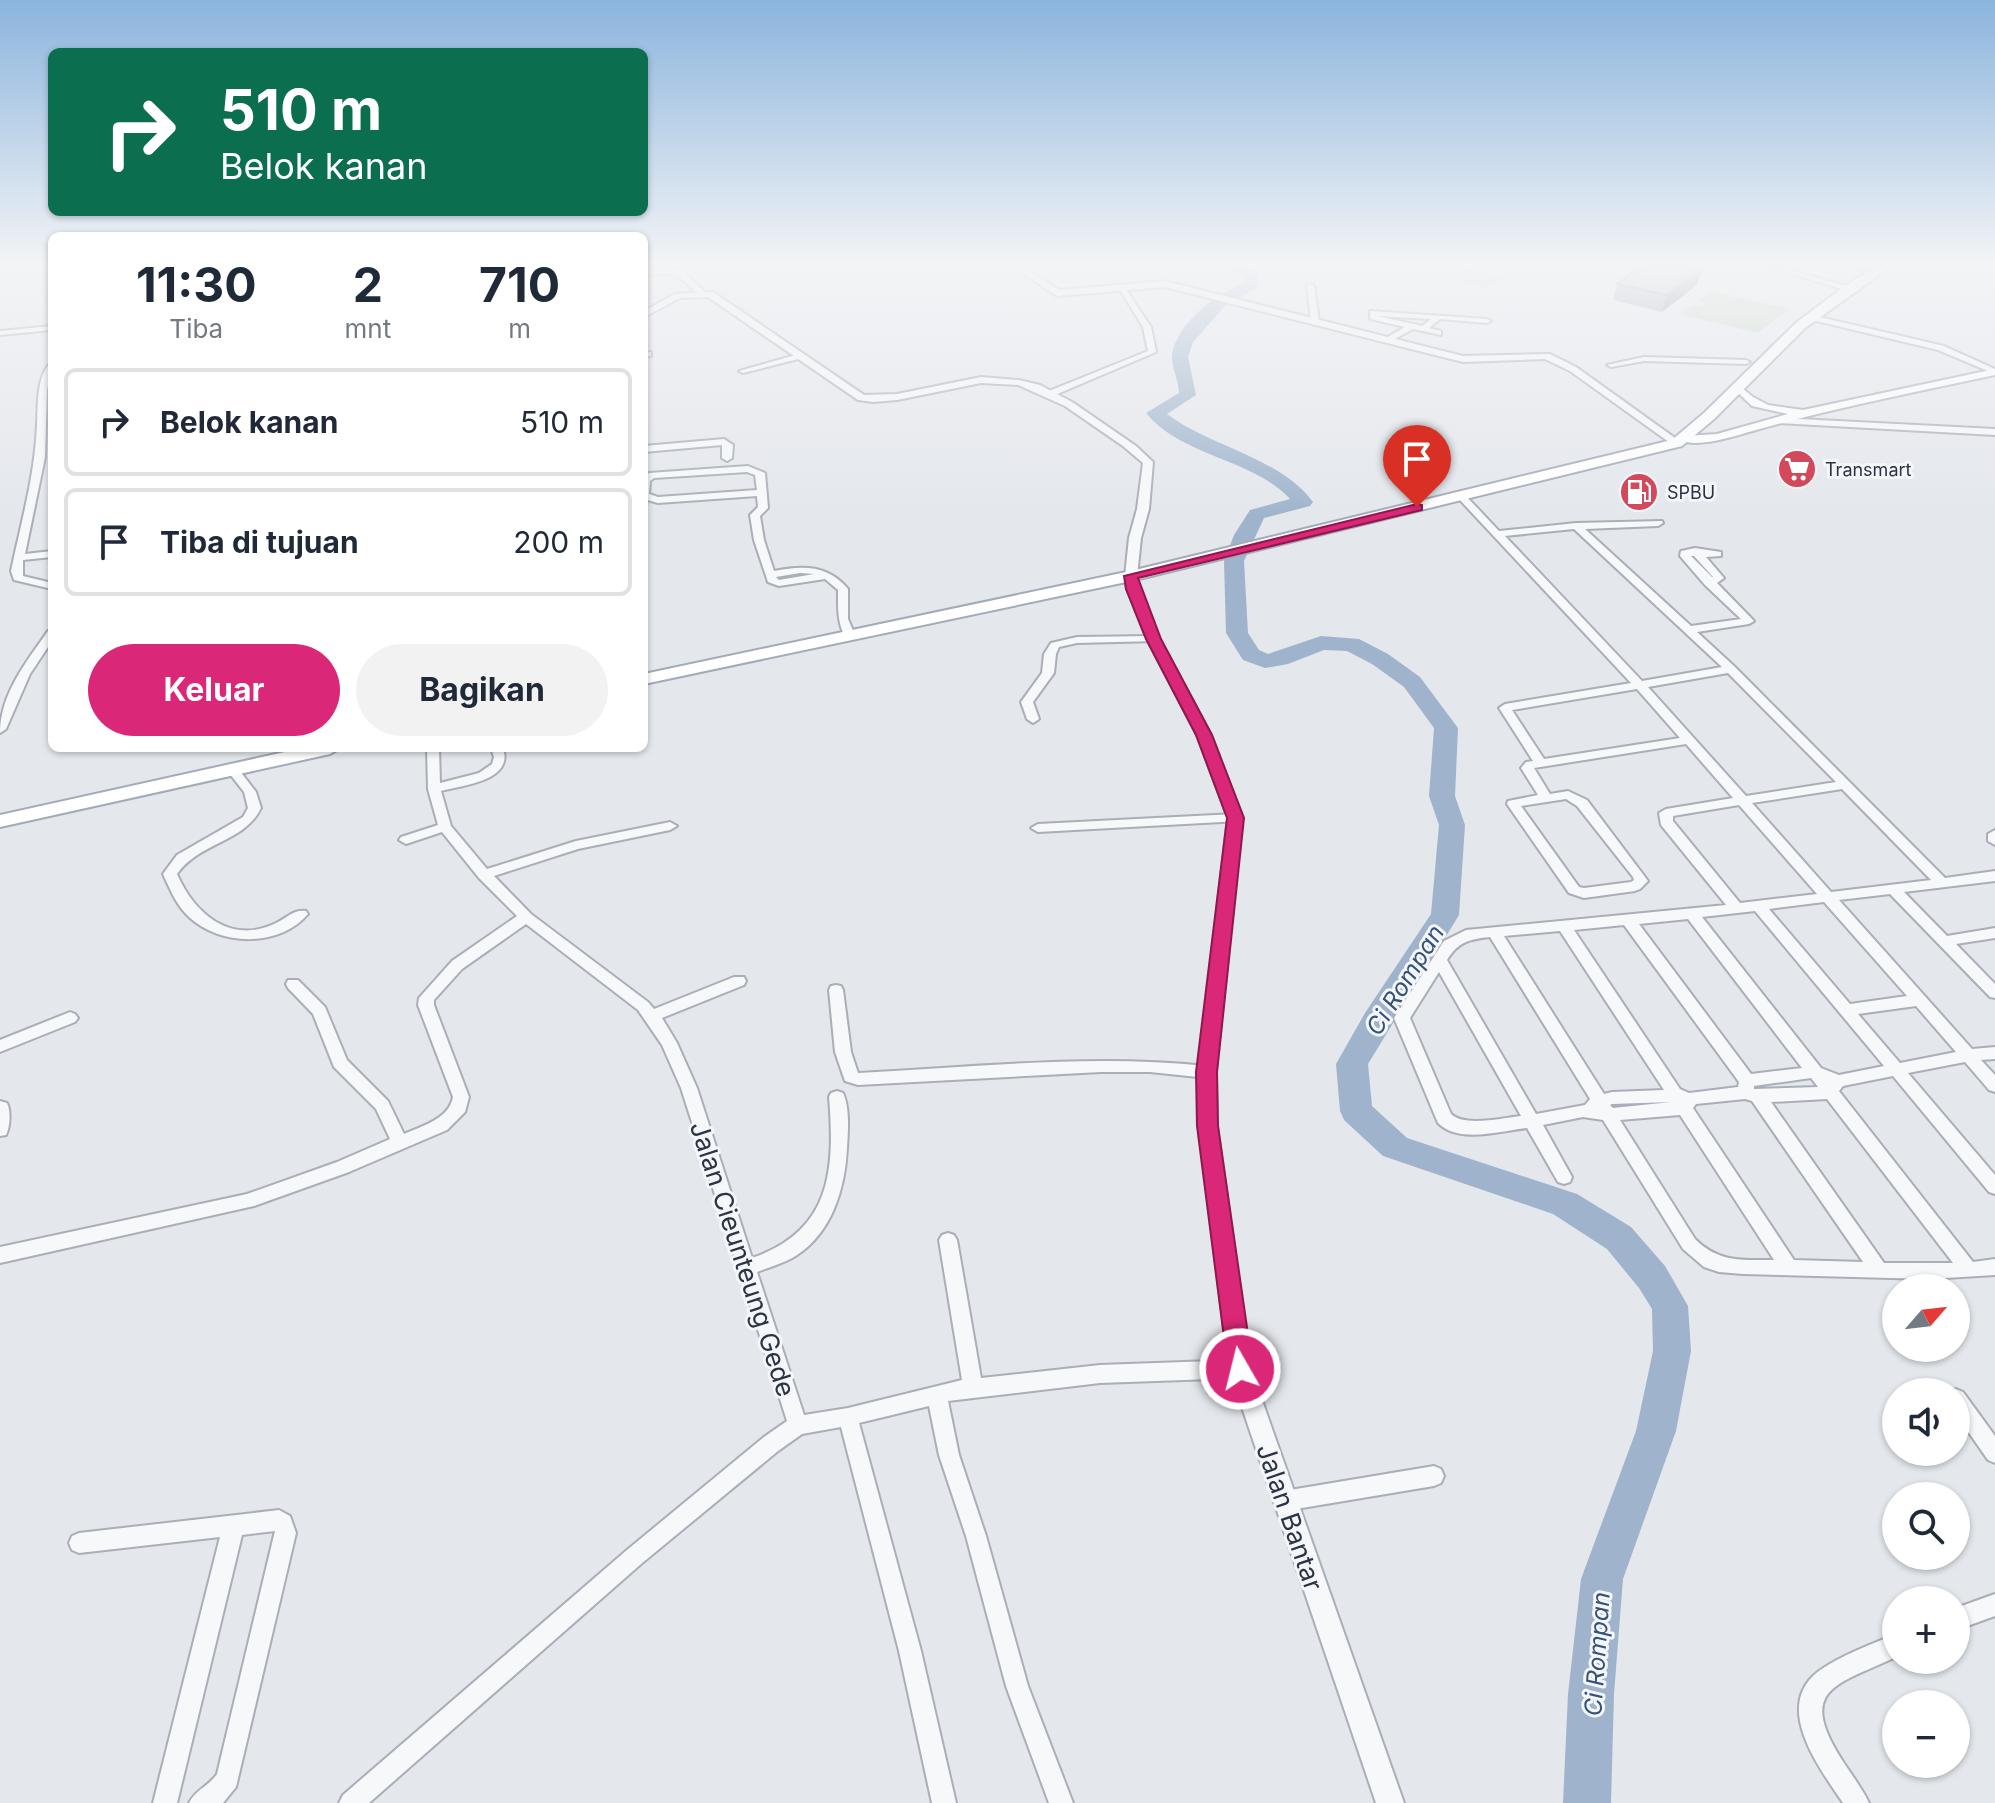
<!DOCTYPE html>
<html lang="id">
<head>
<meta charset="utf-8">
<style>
	body { margin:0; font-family:Inter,sans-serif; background:#f2f2f3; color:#1f2937; height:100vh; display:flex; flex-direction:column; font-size:30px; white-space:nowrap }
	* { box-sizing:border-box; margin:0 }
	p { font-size:26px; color:#747a83 }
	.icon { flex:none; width:44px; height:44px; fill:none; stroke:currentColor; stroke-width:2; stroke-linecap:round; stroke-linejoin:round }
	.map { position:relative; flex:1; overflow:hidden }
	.side { position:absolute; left:48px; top:232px; width:600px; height:520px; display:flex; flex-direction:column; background:#fff; border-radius:12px; box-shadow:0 2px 6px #0004 }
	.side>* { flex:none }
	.banner { position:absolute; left:48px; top:48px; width:600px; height:168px; border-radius:12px; box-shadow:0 2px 6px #0004; background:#0b6e4f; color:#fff; overflow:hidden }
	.needle { width:52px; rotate:62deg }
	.buttons { position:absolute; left:1882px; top:1274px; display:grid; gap:16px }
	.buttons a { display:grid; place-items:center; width:88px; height:88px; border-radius:50%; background:#fff; box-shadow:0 2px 6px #0004; font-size:40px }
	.pin { position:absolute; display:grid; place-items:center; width:68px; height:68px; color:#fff; margin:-82px -34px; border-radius:50% 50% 50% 0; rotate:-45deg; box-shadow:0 0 8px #0007 }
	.pin .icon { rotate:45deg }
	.me { position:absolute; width:88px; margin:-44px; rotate:352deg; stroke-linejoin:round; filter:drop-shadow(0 0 6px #0008) }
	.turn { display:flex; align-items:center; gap:28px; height:168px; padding:0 40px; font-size:36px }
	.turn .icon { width:104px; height:104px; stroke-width:2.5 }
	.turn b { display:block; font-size:56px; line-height:68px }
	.eta { display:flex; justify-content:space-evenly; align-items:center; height:136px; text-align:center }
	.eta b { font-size:48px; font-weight:700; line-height:56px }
	.button { display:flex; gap:16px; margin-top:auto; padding:16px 40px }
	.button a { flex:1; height:92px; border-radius:48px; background:#db2777; color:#fff; font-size:32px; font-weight:700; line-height:92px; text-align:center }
	.button a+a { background:#f2f2f3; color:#1f2937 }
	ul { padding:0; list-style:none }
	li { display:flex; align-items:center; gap:24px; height:108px; margin:0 16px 12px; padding:0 24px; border:4px solid #e0e1e3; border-radius:12px }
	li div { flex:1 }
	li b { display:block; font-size:30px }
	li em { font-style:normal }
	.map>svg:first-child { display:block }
	.green { fill:#c9d6c5 }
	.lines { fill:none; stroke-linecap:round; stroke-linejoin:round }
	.river { fill:#9fb4cc; fill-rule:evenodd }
	.minor-casing { stroke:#a9aeb7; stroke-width:4 }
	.tertiary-casing { stroke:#a9aeb7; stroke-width:4 }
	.secondary-casing { stroke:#a9aeb7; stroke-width:4 }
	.primary-casing { stroke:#a3abb8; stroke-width:4 }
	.minor { fill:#f7f8fa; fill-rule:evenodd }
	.tertiary { fill:#f7f8fa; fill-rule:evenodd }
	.secondary { fill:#fff; fill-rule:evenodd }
	.primary { fill:#fff; fill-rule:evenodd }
	.wall { fill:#a1a5ae }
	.shaded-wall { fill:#83868d }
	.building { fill:#bbc0ca; stroke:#83868d; stroke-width:2 }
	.route { fill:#db2777; stroke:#8e194d; stroke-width:2 }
	.labels { text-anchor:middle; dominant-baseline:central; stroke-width:6; stroke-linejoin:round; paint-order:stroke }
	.far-poi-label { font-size:18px; fill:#2b3445; stroke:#f4f6f9; text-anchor:start }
	.water-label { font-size:24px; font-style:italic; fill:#34527a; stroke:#f4f6f9 }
	.near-street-label { font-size:26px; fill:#2b3445; stroke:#f4f6f9 }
</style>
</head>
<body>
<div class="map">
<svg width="1995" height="1803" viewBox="0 0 1995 1803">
	<rect width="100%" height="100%" fill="#e4e7ec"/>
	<g class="green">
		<polygon points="1462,266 1506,277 1487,288 1442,277"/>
		<polygon points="1712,291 1789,309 1758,333 1680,314 1693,305 1701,307 1706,303 1699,301"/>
	</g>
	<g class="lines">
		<path class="river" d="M1226,265H1243L1258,274L1257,287L1225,306L1193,342L1188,357L1196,395L1167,414C1211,447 1279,457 1313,502L1310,506L1264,518L1244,561L1248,633L1259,650L1268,654L1321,636L1359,639L1388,654L1420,677L1458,728L1455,796L1465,825L1459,915L1368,1064L1372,1106L1407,1138L1577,1194L1631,1227L1665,1266L1688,1306L1691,1351L1676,1431L1623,1579L1614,1694L1611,1803H1563L1568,1694L1581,1579L1636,1431L1653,1351L1652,1309L1639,1288L1607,1249L1553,1214L1383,1156L1344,1120L1340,1111L1336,1064L1365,1013L1431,914L1439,825L1429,796L1434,728L1404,687L1372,664L1347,651L1324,650L1288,664L1265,668L1243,660L1226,633L1224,561L1234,535L1250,510L1290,499C1252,458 1182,457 1146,413L1179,393C1179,380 1171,367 1172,355C1176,325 1216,292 1244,284L1245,279Z"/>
		<defs>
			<g id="minor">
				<polygon points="644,265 652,265 650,271 680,269 706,293 699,295 675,273 646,275 644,273"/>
				<polygon points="1761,265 1773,265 1853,288 1846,290"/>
				<polygon points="1847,265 1858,265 1867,269 1863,271"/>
				<polygon points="1307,284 1314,286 1319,321 1315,323 1311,321"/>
				<polygon points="1117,285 1123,285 1151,327 1156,352 1055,395 1049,395 1049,391 1148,351 1143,327"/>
				<path d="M1370,311L1487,319L1491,321L1487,323L1440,319L1429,328L1441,331V335L1413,329L1389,342H1386V338L1405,327L1370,319ZM1377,316L1431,319L1422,326Z"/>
				<polygon points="1811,315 1944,346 1995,369 1995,374 1938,350 1808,319 1808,315"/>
				<polygon points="52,326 52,330 0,335 0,331"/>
				<polygon points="651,352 651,356 644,357 644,353"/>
				<polygon points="799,354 803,356 802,358 743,373 739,371"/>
				<polygon points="1644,357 1746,360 1750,362 1746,364 1644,361 1611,367 1607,365"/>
				<path d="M52,362V376L47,389L45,457L25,554L52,551V557L23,560V576L52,583V589L14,580L11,571C21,523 35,475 37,425C38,406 36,374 52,362Z"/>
				<polygon points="1779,418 1995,429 1995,435 1776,423 1776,419"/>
				<polygon points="724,439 733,445 732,458 727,461 722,458 722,445 644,452 644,446"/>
				<path d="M748,466L765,473L768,508L760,516L764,540L774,571C804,565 828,565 848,589V619L855,635L853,637H845C837,621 838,607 838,590L825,579L779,586L768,582L754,540L750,515L758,507L757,496L658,503L644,499V476L649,473ZM747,472L755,475L757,490L658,497L649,494L650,481L654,478ZM800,573L814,574L779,580L776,577Z"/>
				<path d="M1462,494L1465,495L1499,531L1576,523L1662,521L1663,523L1658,526L1585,529L1691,626L1741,619L1705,585L1680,556L1681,551L1695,548L1721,552V556L1706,557L1724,578L1717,583L1754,621L1749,624L1697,632L1735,667L1945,878L1995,871V881L1904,892L1947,936L1995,928V938L1956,944L1995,984V998L1990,997L1890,894L1839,900L1972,1049L1995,1047V1059L1981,1060L1995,1075V1092L1989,1090L1965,1062L1908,1073L1995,1175V1194L1989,1192L1893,1076L1843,1086L1839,1091L1973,1262L1995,1259V1275L1929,1279L1743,1274L1719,1272L1704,1267L1683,1249L1603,1120L1583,1117L1543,1125L1572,1177L1570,1182L1564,1184L1558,1182L1527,1128C1501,1131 1459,1144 1438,1123L1394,1018L1444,941L1466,930L1726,905L1661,825L1659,813L1666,809L1733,798L1686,744L1534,768L1550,794L1568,791L1587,800L1648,881L1640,889L1635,891L1584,898L1569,893L1507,804L1508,801L1538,795L1521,768L1526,762L1533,761L1499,708L1505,704L1631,683L1459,499L1457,497ZM1574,529L1722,667L1642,681L1505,536ZM1691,556H1694L1713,577H1712ZM1728,673L1836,782L1746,796L1648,687ZM1637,689L1680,738L1544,759L1512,710ZM1842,789L1931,880L1831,892L1752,803ZM1566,799L1577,806L1633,877L1634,880L1631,882L1584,888L1579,887L1521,806ZM1739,805L1817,894L1740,903L1673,821V816ZM1824,902L1907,996L1850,1004L1769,909ZM1755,911L1884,1066L1839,1075L1821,1068L1702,917ZM1688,919L1802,1068L1751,1074L1639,924ZM1624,925L1739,1082L1738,1087L1689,1093L1680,1089L1574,930ZM1560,931L1664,1090L1612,1092L1604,1094L1504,936ZM1490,937L1590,1099L1585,1105L1536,1114L1447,960C1458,942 1470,939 1490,937ZM1439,972L1521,1116C1502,1118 1464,1127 1451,1114L1410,1018ZM1916,1006L1956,1052L1900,1063L1858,1014ZM1811,1078L1818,1087L1754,1089V1086ZM1745,1099L1752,1101L1863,1262L1794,1260L1693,1108L1696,1104ZM1827,1099L1953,1263H1884L1771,1102ZM1671,1102L1613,1108L1610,1105L1612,1104ZM1680,1115L1774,1260C1743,1260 1719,1263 1695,1239L1620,1120Z"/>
				<path d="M52,630V641L30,674L6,729L0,733C0,694 27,661 48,631Z"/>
				<polygon points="1153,636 1159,639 1157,641 1077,643 1059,647 1056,654 1054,673 1033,702 1039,719 1033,723 1027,719 1021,702 1042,673 1044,654 1051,643 1077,637"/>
				<path d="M427,748H439L440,783L479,773L492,764L494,757L491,748H503C514,781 463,785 441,791L451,826L487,869L576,841L670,822L677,826L670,830L578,849L494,876L531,914L648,1002L654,1009L734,977H744L746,981L744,985L662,1018L677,1043L697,1088L752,1258C831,1231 835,1171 829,1097L831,1093L837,1091L843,1093C850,1108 848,1131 847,1148C845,1189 832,1232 797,1255C785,1263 770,1267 757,1272L804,1415L848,1408L962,1380L939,1240L942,1235L948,1233L954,1235L957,1240L981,1378L1100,1365L1240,1360L1247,1363L1250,1369L1247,1375L1240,1378L1100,1383L948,1401L959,1455L986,1536L1028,1686L1073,1803H1049L1006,1686L966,1536L939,1455L929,1406L859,1423L921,1651L956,1803H932L899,1651L841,1427L802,1434L778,1451L641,1564L369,1803H339L343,1795L627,1550L764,1437L787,1421L681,1088L662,1045L638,1010L526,924L462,969L434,1000V1005L469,1097L465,1112L447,1130L349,1172L254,1206L0,1263V1247L247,1194L337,1162L390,1139L376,1109L334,1067L313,1014L288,988L286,984L288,980H298L325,1007L347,1060L388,1101L404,1134C422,1126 449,1119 453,1097L418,1005L419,998L452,961L517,916L479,878L442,832L406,844L399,840L401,837L438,825L428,789Z"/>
				<path d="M232,765L236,766L256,792L261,808C244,843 201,841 177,874C195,915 232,946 278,922C288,917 294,909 306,911L308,914C279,948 220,946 189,917C176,905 170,889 163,874L177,855L243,817L248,808L244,792L226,769Z"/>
				<polygon points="1235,814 1240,815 1242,818 1240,821 1038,832 1031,828 1038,824"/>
				<polygon points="1995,830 1995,845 1988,841 1988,834"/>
				<path d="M836,985L841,986L843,990L851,1052L858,1073C974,1067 1091,1054 1207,1066L1213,1068L1215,1072L1213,1076L1207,1078L1150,1072H1101L858,1085L845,1081L835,1052L829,990L831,986Z"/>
				<polygon points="70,1012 75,1014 78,1018 75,1022 0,1052 0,1040"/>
				<path d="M0,1101L7,1103C11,1111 10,1127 6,1135L0,1136Z"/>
				<polygon points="1956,1389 1963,1392 1995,1436 1995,1463 1988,1460 1956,1414 1956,1392 1949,1392"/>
				<polygon points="1434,1466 1441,1469 1444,1476 1441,1483 1434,1486 1284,1511 1277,1508 1274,1501 1277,1494 1284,1491"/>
				<path d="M279,1510L290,1516L296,1533L236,1787L223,1803H189C195,1790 209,1786 217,1774L275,1531L242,1535L177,1803H153L220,1537L79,1553L72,1550L69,1543L72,1536L79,1533Z"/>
				<polygon points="1995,1594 1995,1616 1956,1630 1956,1608"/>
				<path d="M1896,1634V1657C1837,1685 1796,1688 1842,1760C1851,1774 1862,1788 1869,1803H1843C1821,1770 1776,1712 1813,1676C1831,1659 1872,1644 1896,1634Z"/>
			</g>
			<g id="tertiary">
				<polygon points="1010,265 1020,265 1059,290 1165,281 1463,356 1550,354 1576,367 1682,443 1673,445 1570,371 1545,359 1463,362 1165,287 1057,296"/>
				<polygon points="713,292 864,395 897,394 981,377 1019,380 1040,385 1072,402 1136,446 1153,462 1149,509 1141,538 1137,576 1139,589 1159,639 1211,735 1242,818 1216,1072 1217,1126 1251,1369 1404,1803 1376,1803 1229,1369 1199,1126 1198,1072 1228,818 1197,735 1147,639 1127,589 1125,576 1129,538 1137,509 1143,463 1123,446 1065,406 1018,385 981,383 897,400 873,402 858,400 708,297 680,298 644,317 644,311 675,294"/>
			</g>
			<path id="secondary" d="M1995,369V375C1915,392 1835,408 1756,430C1738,435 1695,450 1679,439L1685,436L1717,434L1788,414L1752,406L1732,387L1737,384L1753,397L1768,405L1803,410Z"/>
			<g id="primary">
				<polygon points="1879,265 1893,265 1805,328 1714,419 1682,446 1131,581 644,684 644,674 1131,571 1672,440 1704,413 1797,322 1845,286"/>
				<polygon points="303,748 340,748 330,754 0,827 0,815"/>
			</g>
		</defs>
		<use href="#minor" class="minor-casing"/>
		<use href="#tertiary" class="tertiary-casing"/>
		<use href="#secondary" class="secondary-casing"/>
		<use href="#primary" class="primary-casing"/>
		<use href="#minor" class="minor"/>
		<use href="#tertiary" class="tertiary"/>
		<use href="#secondary" class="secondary"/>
		<use href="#primary" class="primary"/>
	</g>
	<polygon class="wall" points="1617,284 1697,285 1662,312 1613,300"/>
	<polygon class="shaded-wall" points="1702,269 1697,285 1662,312 1667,295"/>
	<polygon class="building" points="1644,265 1684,265 1702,269 1667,295 1617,284"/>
	<linearGradient id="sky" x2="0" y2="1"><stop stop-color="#8bb4dd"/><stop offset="0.51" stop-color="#f3f4f6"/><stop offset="1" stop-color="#f3f4f6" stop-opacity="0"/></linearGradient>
	<rect width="1995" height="517" fill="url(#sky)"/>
	<polygon class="route" points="1417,504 1422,505 1422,510 1138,578 1161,639 1212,735 1244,818 1217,1072 1218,1126 1253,1369 1249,1377 1240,1380 1232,1377 1228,1369 1197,1126 1196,1072 1227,818 1196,735 1146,639 1126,589 1124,576"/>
	<defs>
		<symbol id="supermarket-disc" viewBox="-11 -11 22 22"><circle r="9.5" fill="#d1495b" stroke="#f4f6f9"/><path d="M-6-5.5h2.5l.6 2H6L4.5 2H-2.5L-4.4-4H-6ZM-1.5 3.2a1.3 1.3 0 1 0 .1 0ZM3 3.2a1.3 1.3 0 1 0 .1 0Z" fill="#fff"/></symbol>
		<symbol id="fuel-disc" viewBox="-11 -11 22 22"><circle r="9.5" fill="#d1495b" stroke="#f4f6f9"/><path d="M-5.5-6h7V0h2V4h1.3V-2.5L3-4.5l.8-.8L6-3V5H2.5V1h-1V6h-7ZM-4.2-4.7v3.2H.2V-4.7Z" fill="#fff"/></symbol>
	</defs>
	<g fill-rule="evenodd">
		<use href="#supermarket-disc" x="1775" y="447" width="44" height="44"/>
		<use href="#fuel-disc" x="1617" y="470" width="44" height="44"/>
	</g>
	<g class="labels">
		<g class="far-poi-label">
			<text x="1825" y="469">Transmart</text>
			<text x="1667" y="492">SPBU</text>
		</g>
		<g class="water-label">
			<text transform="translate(1405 980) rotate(-58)">Ci Rompan</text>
			<text transform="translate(1597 1654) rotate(-86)">Ci Rompan</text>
		</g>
		<g class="near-street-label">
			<text transform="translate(743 1259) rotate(72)">Jalan Cieunteung Gede</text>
			<text transform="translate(1290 1517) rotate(71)">Jalan Bantar</text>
		</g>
	</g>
</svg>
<div class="buttons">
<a><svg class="needle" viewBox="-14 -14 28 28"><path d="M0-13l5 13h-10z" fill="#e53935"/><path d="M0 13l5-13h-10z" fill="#747a83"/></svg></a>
<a><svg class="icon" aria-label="sound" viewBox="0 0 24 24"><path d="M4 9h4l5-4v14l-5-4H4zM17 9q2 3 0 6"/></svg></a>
<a><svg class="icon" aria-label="search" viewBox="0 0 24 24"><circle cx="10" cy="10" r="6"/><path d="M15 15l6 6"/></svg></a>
<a>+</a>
<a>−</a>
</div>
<div class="pin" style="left:1417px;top:507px;background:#d93025"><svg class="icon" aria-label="arrive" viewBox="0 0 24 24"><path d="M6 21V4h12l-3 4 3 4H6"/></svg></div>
<svg class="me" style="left:1240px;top:1369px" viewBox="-20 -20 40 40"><circle r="17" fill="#db2777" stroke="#fff" stroke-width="3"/><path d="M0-11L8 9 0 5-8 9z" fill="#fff"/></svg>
<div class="banner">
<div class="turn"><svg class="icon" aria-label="right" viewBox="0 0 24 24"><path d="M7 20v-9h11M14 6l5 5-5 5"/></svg><div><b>510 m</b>Belok kanan</div></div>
</div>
<section class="side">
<div class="eta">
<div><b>11:30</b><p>Tiba</p></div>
<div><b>2</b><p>mnt</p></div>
<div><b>710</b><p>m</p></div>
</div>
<ul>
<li><svg class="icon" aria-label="right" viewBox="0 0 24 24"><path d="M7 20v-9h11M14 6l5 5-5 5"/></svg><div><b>Belok kanan</b></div><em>510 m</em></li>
<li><svg class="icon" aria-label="arrive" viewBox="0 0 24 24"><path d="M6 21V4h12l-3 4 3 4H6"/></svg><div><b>Tiba di tujuan</b></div><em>200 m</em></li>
</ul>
<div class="button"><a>Keluar</a><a>Bagikan</a></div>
</section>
</div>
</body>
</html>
